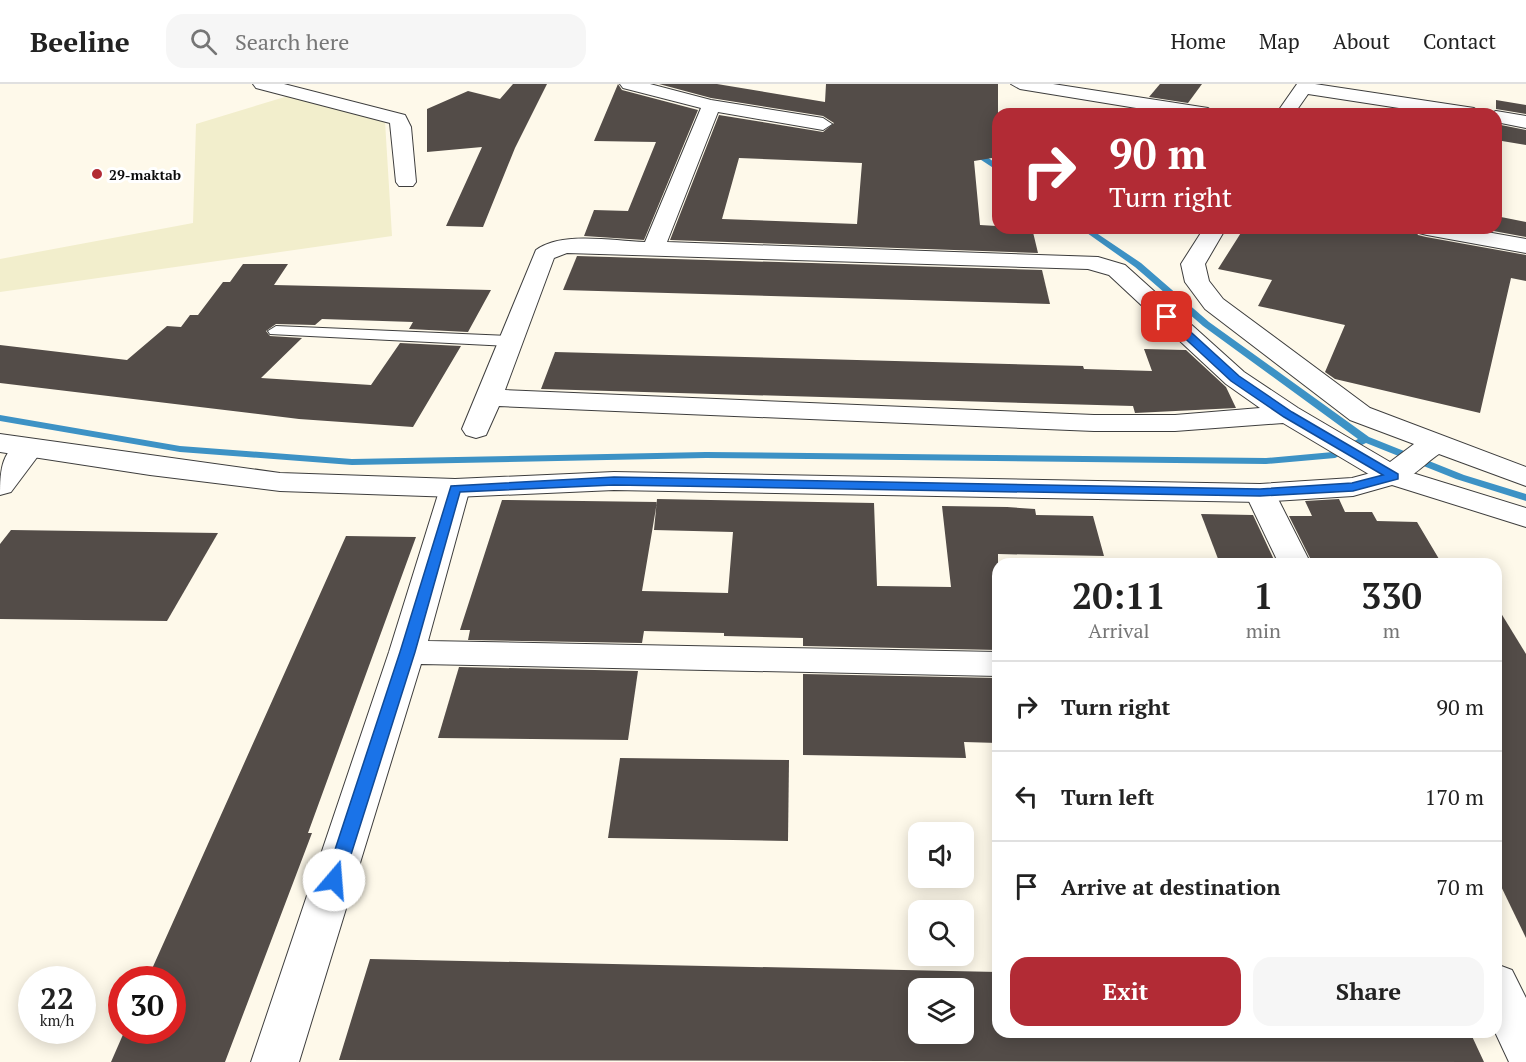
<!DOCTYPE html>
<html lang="en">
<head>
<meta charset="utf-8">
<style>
	body { margin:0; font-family:"PT Serif",serif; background:#f6f6f6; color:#222; height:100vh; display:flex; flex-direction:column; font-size:22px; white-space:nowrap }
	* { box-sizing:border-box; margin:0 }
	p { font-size:20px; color:#767676 }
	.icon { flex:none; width:33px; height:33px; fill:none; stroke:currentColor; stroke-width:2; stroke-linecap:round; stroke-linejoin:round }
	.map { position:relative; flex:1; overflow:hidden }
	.side { position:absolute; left:992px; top:474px; width:510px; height:480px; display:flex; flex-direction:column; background:#fff; border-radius:18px; box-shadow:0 3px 15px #0003 }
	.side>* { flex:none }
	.hud { position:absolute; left:992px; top:24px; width:510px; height:126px; border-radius:18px; box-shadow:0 3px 15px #0003; background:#b22b35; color:#fff; overflow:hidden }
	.controls { position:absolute; left:908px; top:738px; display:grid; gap:12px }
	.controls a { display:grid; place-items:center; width:66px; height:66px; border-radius:12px; background:#fff; box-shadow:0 3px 15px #0003; font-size:30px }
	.speed { position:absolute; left:18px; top:882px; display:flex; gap:12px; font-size:30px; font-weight:700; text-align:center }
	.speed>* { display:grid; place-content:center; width:78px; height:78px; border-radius:50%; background:#fff; box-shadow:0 3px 15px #0003; line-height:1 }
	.speed small { font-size:15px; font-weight:400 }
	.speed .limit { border:9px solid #d22; background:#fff; color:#111 }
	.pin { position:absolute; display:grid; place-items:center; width:51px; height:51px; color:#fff; margin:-26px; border-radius:12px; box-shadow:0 3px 9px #0006 }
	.me { position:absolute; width:66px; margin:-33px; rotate:18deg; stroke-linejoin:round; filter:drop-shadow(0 0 4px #0008) }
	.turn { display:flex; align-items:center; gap:21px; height:126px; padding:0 18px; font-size:27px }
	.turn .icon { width:78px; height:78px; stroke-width:2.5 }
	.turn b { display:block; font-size:42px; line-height:51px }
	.eta { display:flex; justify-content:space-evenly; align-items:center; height:102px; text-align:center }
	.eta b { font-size:36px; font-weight:700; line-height:42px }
	.action { display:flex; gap:12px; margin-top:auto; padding:12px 18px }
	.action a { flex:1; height:69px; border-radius:18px; background:#b22b35; color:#fff; font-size:24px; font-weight:700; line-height:69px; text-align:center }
	.action a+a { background:#f6f6f6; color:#222 }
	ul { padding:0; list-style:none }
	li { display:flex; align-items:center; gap:18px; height:90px; padding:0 18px; border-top:2px solid #e0e0e0 }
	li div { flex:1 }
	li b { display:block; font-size:22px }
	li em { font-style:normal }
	header { display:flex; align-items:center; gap:36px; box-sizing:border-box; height:84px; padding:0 30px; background:#fff; border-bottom:2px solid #e0e0e0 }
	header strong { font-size:28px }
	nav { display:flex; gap:33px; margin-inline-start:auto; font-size:21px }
	.search { width:420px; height:54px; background:#f6f6f6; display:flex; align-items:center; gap:15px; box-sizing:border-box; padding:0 21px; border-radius:18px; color:#767676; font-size:22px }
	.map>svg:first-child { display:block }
	.farmland { fill:#f2eecc }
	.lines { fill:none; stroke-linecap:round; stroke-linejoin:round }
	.stream { fill:#3d92c5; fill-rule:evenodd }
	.building { fill:#534c48; fill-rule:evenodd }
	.service-casing { stroke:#3e3e3e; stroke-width:2 }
	.minor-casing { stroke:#3e3e3e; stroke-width:2 }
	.tertiary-casing { stroke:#3e3e3e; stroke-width:2 }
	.service { fill:#fff; fill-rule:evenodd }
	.minor { fill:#fff; fill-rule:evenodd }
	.tertiary { fill:#fff; fill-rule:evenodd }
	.route { fill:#1a73e8; stroke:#114b97; stroke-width:1.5 }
	.poi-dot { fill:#b22b35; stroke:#fff; stroke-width:2 }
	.labels { text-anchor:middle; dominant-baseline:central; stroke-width:6; stroke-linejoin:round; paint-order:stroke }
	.far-poi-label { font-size:14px; font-weight:bold; fill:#0b0b0b; stroke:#fff; text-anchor:start }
</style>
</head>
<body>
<header>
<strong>Beeline</strong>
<div class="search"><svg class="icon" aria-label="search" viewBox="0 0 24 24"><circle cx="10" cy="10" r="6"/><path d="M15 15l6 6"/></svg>Search here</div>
<nav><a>Home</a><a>Map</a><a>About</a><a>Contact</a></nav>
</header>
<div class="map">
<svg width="1526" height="978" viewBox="0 0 1526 978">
	<rect width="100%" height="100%" fill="#fef9ea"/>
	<polygon class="farmland" points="288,12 385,37 392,152 0,208 0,175 193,139 196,40"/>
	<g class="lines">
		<g class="stream">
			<polygon points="969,64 975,64 998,81 998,87 969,68"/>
			<polygon points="1080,144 1089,144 1141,179 1209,238 1369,353 1464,391 1526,410 1526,417 1456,395 1366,359 1335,374 1266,380 706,374 352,381 180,368 0,337 0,331 180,362 352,375 706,368 1266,374 1333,368 1358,355 1203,242 1135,183"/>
		</g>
	</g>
	<g class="building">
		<polygon points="513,0 547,0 515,64 483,143 446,142 482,63 427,68 427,25 468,7 500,15"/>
		<polygon points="618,0 622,6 698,26 644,156 584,152 594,126 628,127 656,58 594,57"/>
		<path d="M659,0H717L825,18L826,0H998V73L974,77L980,141L1032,144L1038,169L670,156L719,31L823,48L834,39L823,32L711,14ZM739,74L862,79L857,140L722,135Z"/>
		<polygon points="1160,0 1202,0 1188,19 1149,13"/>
		<polygon points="1496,16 1526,21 1526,30 1496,25"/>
		<polygon points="1496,40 1526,46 1526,61 1496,56"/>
		<polygon points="1496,132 1526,138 1526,153 1477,144 1496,144"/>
		<polygon points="1244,144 1414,144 1418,151 1426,153 1526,171 1526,197 1511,194 1480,329 1335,295 1325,288 1345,241 1258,222 1272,196 1218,185"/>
		<polygon points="577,172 1042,186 1050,220 563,206"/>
		<polygon points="243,180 288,180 274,201 491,206 468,248 409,245 413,238 322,235 315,241 276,240 266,247 270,252 302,254 261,294 371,301 400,259 461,262 413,343 299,335 0,299 0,261 127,276 167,242 181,243 190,231 198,231 223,198 230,198"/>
		<polygon points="1144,265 1186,266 1226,303 1236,324 1135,329 1133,322 541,305 555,268 1083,282 1084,285 1152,287"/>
		<polygon points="657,415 874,419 877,502 951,503 942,422 1007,423 1035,425 1036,431 1093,432 1104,472 998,470 998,566 803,562 803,554 724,552 724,549 644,547 642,559 468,556 470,546 460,546 502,416 657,418 642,507 728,509 733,448 654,446"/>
		<polygon points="1339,415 1345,428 1372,428 1377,437 1417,438 1442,480 1313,480 1289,432 1312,432 1305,417"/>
		<polygon points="1201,430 1253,431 1276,480 1220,480"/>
		<polygon points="11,446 218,449 167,537 0,535 0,460"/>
		<polygon points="346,452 416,453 308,749 312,749 225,978 111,978 125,946 172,946 172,896 147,896"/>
		<polygon points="1496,521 1526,570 1526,854 1496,792"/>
		<polygon points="459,583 638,587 628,656 438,654"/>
		<polygon points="803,590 998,594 998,659 964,658 966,674 803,671"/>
		<polygon points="620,674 789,676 788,757 608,754"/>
		<path d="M370,875L998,888V948H1470L1484,978L339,976ZM918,904H963V950H918Z"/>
	</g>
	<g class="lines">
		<defs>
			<polygon id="service" points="276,242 509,252 517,257 509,262 270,250 268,247"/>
			<g id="minor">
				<polygon points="253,0 284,0 405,31 411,43 416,98 413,102 399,102 396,98 390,39 256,4"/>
				<path d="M620,0H650L711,16L823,34L832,40L823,46L718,28L667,158L1098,173L1125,181L1244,288L1298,324L1390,378L1414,360L1350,336L1205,225L1185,198L1181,180L1204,144H1226L1205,180L1209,197L1223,215L1370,324L1526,383V402L1439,370C1421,382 1405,404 1382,398L1283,339L1175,347H1094L499,322L486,351L476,354L466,351L462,345L536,166C561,147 614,157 645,158L701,24L623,4ZM567,169L1088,185L1109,191L1226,300L1260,324L1175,331H1094L505,306L554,174Z"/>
				<polygon points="1011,0 1053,0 1208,24 1217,30 1173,30 1020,5"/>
				<polygon points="1297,0 1315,0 1474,24 1483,30 1438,30 1308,10 1294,30 1276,30"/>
				<polygon points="1496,27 1526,32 1526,44 1496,38 1496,30 1489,30"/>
				<polygon points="1416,144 1464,144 1526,155 1526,169 1427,151 1419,149"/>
				<path d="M29,355L39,358L44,364L11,408L0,411C0,387 1,362 29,355Z"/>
				<polygon points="455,395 466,398 470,404 428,557 998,568 998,592 421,580 299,978 251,978 389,568 440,404 444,398"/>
				<polygon points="1260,400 1271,403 1275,409 1311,480 1279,480 1245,409 1249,403"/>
				<polygon points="1496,880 1512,886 1526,914 1526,978 1509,978 1495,948"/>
			</g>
			<polygon id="tertiary" points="0,350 280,389 455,395 614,388 1260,400 1352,394 1393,383 1526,424 1526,443 1392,401 1353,412 1260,418 614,406 455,413 280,407 150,391 0,368"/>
		</defs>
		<use href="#service" class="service-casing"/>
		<use href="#minor" class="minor-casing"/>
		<use href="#tertiary" class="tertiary-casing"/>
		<use href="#service" class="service"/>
		<use href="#minor" class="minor"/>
		<use href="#tertiary" class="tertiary"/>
	</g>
	<polygon class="route" points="1164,230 1171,230 1239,292 1292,328 1398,390 1398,395 1353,407 1260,412 614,401 460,408 415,568 343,796 340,801 328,801 325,796 400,568 451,402 614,393 1260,405 1352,399 1383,391 1284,333 1231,297 1164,235"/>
	<circle class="poi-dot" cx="97" cy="90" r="6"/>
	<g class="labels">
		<g class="far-poi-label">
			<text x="109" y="90">29-maktab</text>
		</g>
	</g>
</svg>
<div class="controls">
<a><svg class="icon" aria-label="sound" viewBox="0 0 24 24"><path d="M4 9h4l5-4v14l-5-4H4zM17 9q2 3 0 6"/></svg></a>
<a><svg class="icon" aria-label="search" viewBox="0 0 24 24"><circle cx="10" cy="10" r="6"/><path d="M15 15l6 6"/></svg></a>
<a><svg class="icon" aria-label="layers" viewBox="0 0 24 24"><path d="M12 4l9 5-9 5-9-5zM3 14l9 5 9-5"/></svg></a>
</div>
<div class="speed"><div>22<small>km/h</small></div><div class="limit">30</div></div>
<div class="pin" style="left:1167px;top:233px;background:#d93025"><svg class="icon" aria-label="arrive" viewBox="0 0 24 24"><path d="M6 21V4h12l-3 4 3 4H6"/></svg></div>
<svg class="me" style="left:334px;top:796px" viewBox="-20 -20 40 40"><circle r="19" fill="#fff"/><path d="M0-13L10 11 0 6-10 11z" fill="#1a73e8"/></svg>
<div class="hud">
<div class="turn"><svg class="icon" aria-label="right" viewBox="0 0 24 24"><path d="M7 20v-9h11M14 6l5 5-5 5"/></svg><div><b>90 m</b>Turn right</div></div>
</div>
<section class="side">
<div class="eta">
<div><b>20:11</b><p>Arrival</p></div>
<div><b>1</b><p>min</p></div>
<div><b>330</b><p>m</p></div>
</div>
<ul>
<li><svg class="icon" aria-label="right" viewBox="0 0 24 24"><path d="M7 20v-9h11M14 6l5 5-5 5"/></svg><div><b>Turn right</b></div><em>90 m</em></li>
<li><svg class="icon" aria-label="left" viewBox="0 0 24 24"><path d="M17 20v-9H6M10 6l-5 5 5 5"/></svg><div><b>Turn left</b></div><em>170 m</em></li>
<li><svg class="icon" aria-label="arrive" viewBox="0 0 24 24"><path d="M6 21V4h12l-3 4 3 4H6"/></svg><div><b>Arrive at destination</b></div><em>70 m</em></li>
</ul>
<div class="action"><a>Exit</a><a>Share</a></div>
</section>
</div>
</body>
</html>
